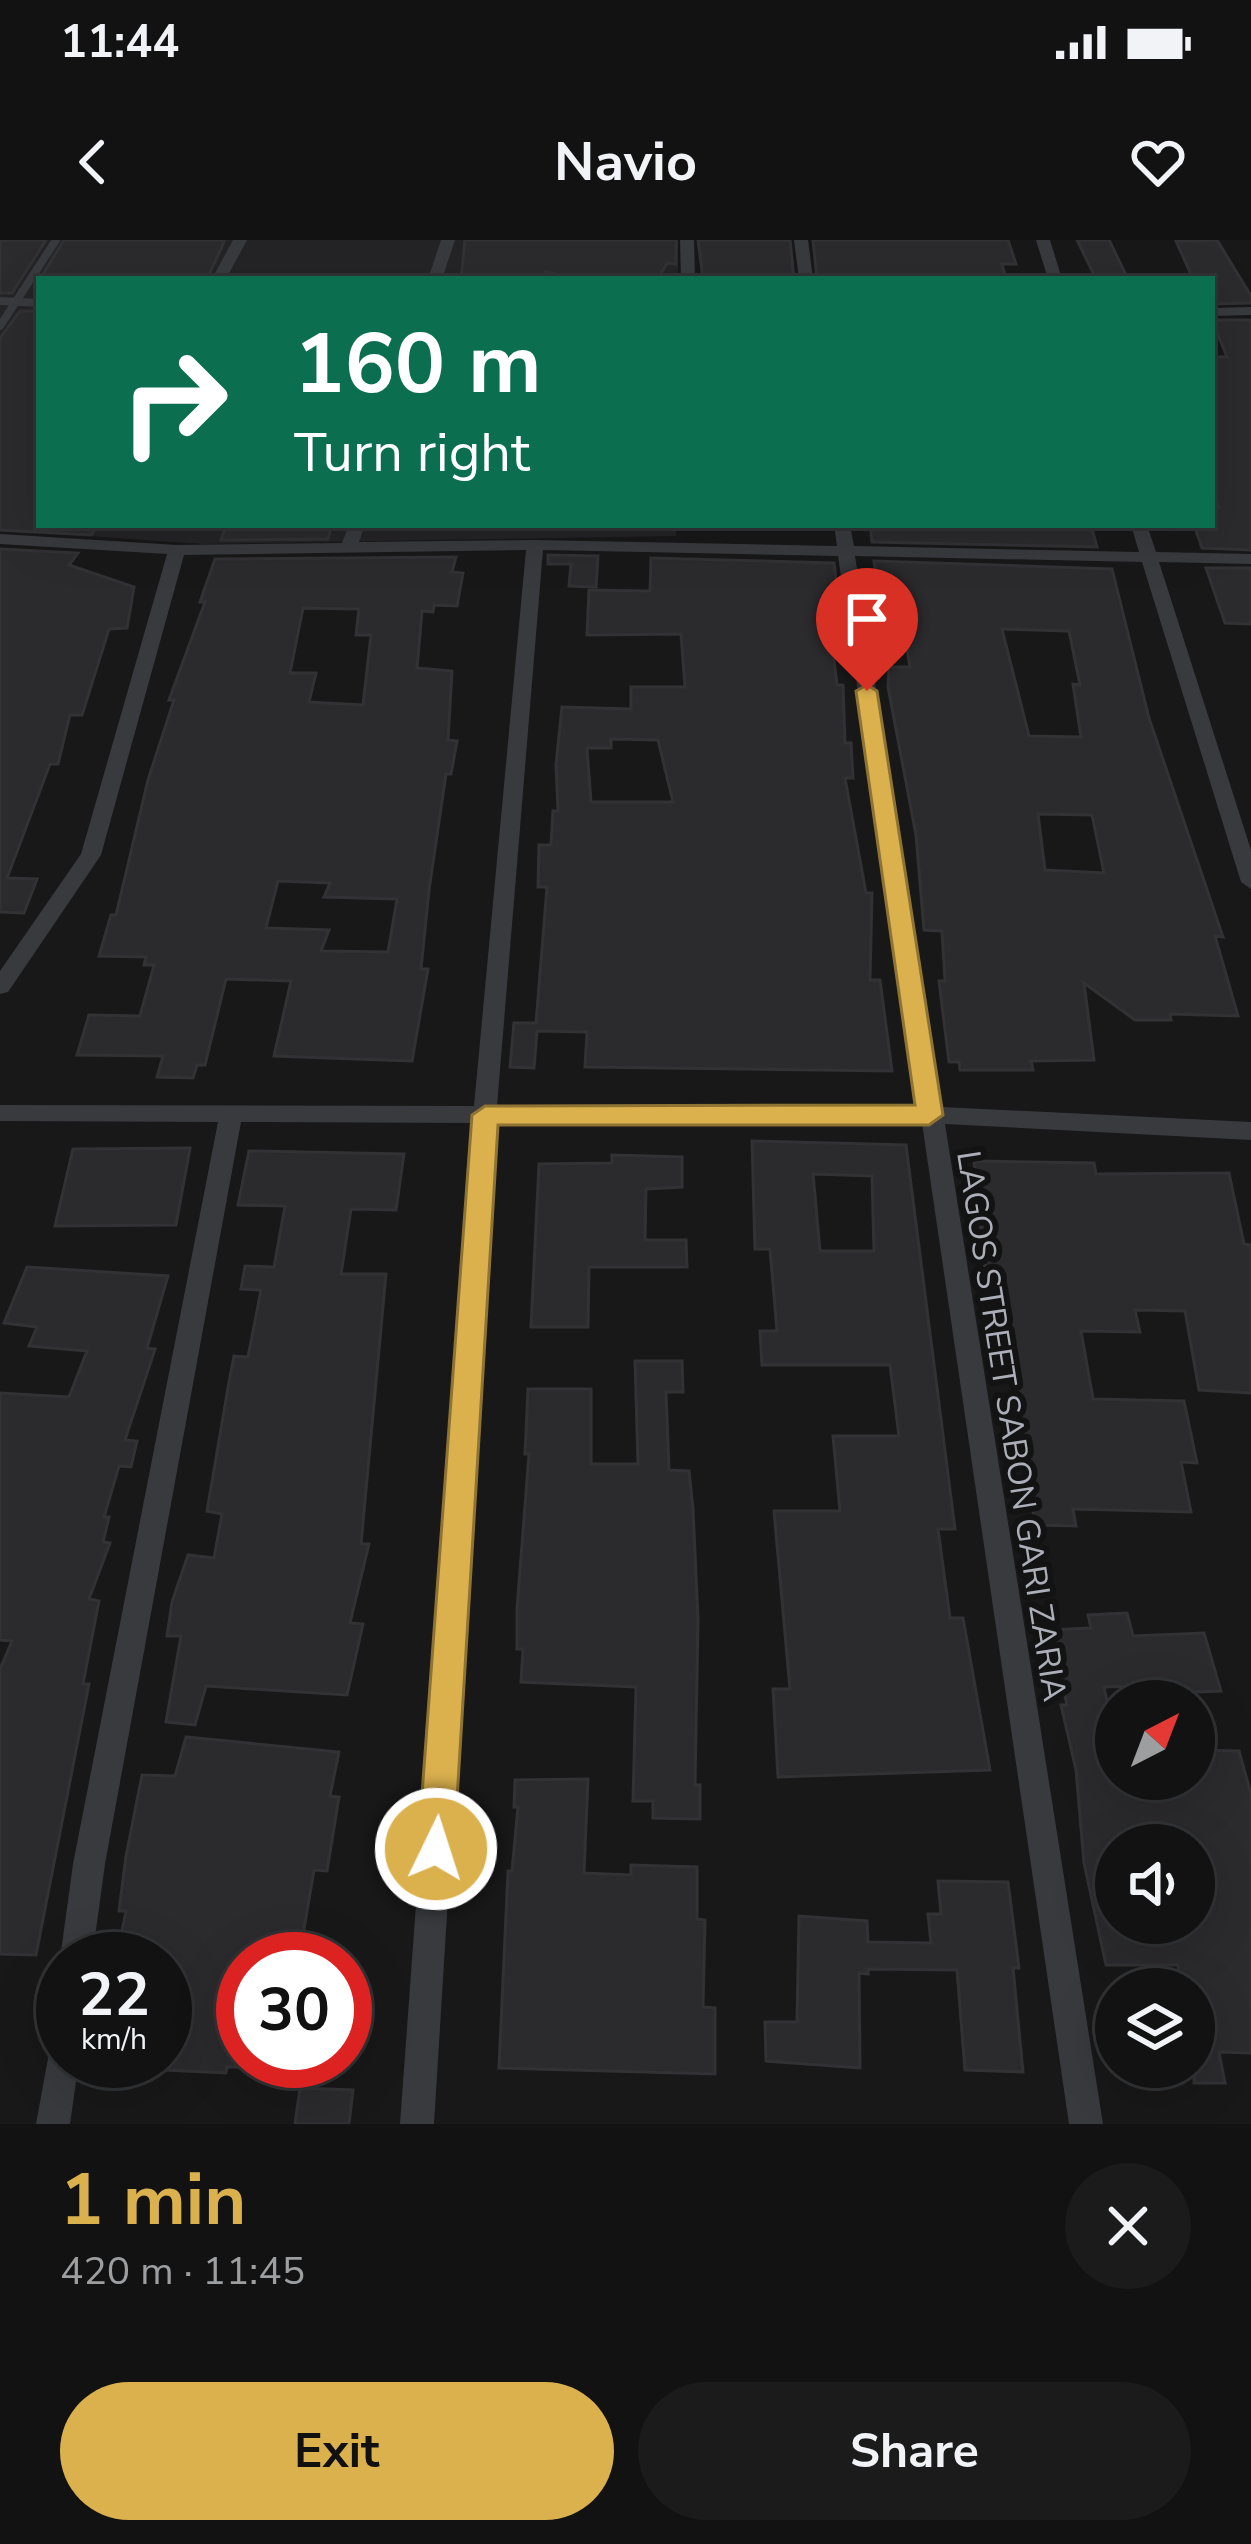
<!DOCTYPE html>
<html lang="en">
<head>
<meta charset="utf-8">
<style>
	body { margin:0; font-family:"Nunito Sans",sans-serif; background:#1b1b1c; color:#f1f3f6; height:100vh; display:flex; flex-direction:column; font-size:45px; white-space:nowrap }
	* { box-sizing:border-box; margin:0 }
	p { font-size:39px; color:#9c9ea0 }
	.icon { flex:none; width:66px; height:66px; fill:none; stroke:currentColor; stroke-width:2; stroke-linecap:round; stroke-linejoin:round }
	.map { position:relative; height:1884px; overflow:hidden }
	.panel { display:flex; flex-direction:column; background:#121213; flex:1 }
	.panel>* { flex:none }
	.banner { position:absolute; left:36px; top:36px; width:1179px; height:252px; border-radius:0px; box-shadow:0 12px 48px #0002,0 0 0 3px #313233; background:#0b6e4f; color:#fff; overflow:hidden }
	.needle { width:78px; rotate:42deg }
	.fabs { position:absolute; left:1095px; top:1440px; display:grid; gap:24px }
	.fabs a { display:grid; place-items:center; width:120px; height:120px; border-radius:50%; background:#121213; box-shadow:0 12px 48px #0002,0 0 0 3px #313233; font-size:60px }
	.speed { position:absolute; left:36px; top:1692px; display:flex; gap:24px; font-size:60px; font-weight:700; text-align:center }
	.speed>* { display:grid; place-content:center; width:156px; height:156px; border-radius:50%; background:#121213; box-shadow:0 12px 48px #0002,0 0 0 3px #313233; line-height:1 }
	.speed small { font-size:30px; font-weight:400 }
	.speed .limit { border:18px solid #d22; background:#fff; color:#111 }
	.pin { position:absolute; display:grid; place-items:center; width:102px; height:102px; color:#fff; margin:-123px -51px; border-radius:50% 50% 50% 0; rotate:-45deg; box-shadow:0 0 12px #0007 }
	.pin .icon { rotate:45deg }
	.me { position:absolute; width:132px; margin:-66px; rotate:4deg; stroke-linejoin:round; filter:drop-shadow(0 0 9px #0008) }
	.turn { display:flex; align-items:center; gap:42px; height:252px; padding:0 60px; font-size:54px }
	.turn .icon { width:156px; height:156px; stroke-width:2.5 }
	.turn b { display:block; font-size:84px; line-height:102px }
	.round { display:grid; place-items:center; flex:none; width:126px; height:126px; border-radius:63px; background:#1b1b1c }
	.head { display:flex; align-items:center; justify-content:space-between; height:204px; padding:0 60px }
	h1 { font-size:72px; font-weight:700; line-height:90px; color:#dbb14e }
	.cta { display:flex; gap:24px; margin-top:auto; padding:24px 60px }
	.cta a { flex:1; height:138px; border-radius:72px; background:#dbb14e; color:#111; font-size:48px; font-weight:700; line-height:138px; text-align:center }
	.cta a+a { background:#1b1b1c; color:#f1f3f6 }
	.status { display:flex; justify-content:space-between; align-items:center; height:84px; padding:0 60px; background:#121213; direction:ltr }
	.status svg { height:33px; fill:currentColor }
	header { display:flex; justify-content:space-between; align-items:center; height:156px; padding:0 60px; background:#121213; font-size:54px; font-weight:700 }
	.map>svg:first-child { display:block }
	.built { fill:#242426 }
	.building { fill:#2b2b2d; stroke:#323235; stroke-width:3; fill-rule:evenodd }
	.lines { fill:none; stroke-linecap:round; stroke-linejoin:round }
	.service { stroke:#393a3e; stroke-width:8 }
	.minor { fill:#393a3e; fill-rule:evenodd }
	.route { fill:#dbb14e; stroke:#8e7333; stroke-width:3 }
	.labels { text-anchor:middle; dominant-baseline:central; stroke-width:12; stroke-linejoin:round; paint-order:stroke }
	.street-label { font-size:33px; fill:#acafb8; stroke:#131314 }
</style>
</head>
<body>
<div class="status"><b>11:44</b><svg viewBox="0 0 49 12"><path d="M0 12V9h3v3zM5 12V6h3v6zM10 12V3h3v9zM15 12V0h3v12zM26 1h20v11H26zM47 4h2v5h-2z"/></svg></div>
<header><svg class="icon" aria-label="back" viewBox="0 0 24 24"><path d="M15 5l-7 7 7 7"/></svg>Navio<svg class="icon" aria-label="heart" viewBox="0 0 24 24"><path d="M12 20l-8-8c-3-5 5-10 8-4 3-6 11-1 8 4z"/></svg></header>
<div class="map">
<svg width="1251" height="1884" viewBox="0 0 1251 1884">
	<rect width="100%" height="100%" fill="#181819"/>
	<polygon class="built" points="0,0 678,0 678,39 39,39 39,285 676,285 676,296 203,304 0,290"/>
	<g class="building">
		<polygon points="8,0 46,0 12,53 0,53 0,1"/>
		<polygon points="64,0 225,0 207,39 40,39"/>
		<polygon points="465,0 676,0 676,24 667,23 658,39 585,39 545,32 545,39 461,39"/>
		<polygon points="698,0 790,0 794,39 703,39"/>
		<polygon points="813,0 1008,0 1016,24 1002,24 1006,39 817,39"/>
		<polygon points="1077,0 1109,0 1128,39 1096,39"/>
		<polygon points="1217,0 1251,56 1251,63 1212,64 1212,39 1193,39 1176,1"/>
		<polygon points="20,71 39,71 39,285 98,285 91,295 0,290 0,98"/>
		<polygon points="1212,80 1251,80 1251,310 1202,308 1194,285 1212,285 1212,266 1219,267 1212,248 1212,117 1227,117"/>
		<polygon points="226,285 332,285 328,299 221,300"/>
		<polygon points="870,285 1091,285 1097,307 872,302"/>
		<polygon points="0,309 78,313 69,325 134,347 127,388 109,389 82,475 70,475 58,524 50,524 7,638 37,639 24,673 0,672"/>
		<polygon points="548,315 598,316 596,347 569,346 571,324 548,324"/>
		<path d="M456,317L452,332L463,333L457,366L434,365L433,372L422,371L417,428L452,431L448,500L457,501L451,534H446L429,650L421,729H428L412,821L274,816L291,741L226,739L205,825H197L193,838L157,837L163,816L77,815L89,775L140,776L154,725H144L146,717L99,716L111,675H116L148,540L174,460H169L205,362H200L215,319ZM303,368L359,369L356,395H371L363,465L309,462L316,433H290ZM278,641L330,643L324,657L397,659L388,712L321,711L329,690L266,688Z"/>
		<path d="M651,318L834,323L841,378H829L837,445H843L845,503H851L853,538H845L866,653H872L870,740H880L892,831L585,827L587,792L537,791L534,828L510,827L514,783H536L547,647H538L539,605H551L553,571H558L556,525L562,467L631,469V447H685L681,394L587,395L589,350L650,351ZM611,499L658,500L673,562H591L587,508H611Z"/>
		<path d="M874,321L1112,329L1149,478L1223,697L1215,696L1238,776L1170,774L1171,780H1135L1084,743L1094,820L1031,821L1033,830H960L959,822H949L939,741H945L942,691L924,690L916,595L888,447L889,427H910L902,378H881ZM1002,389L1069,391L1080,445L1073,444L1081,497L1029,496ZM1038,574L1092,575L1104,633L1045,630Z"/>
		<polygon points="1206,328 1251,328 1251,384 1225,383"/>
		<path d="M752,901L906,905L955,1289H938L950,1378H963L990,1530L778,1537L773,1449H790L774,1271H840L833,1196H899L890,1125H762L760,1091H777L770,1009H755ZM813,934L872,936L874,1011H820Z"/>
		<polygon points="190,908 176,985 55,986 73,909"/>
		<polygon points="249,911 404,914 396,970 351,969 341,1034 386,1034 361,1304 369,1304 350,1383 363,1384 347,1455 206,1446 195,1485 166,1482 181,1396 167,1396 172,1362 188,1315 214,1318 222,1274 207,1271 229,1142 234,1116 248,1117 261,1050 241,1049 245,1026 274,1027 285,966 238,965"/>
		<polygon points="612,915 682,917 682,947 646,949 645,1000 686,1000 687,1027 589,1027 588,1087 531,1087 539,924 612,923"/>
		<polygon points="974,921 1094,923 1096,934 1229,933 1244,1004 1251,1005 1251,1153 1199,1150 1185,1071 1135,1070 1140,1092 1081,1091 1093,1159 1184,1161 1197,1223 1181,1222 1191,1272 1073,1269 1076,1286 1035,1285 1026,1223 1019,1223 1013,1182 1019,1182 1011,1119 1003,1084 993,1084 990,1077"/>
		<polygon points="27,1027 168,1036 147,1108 155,1109 125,1200 137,1201 131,1227 119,1226 104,1277 109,1277 103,1302 110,1303 89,1359 99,1361 83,1444 89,1444 36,1715 0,1714 0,1429 12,1401 0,1400 0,1153 69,1157 87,1111 29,1106 37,1087 4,1083"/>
		<polygon points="635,1121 682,1121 683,1152 666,1152 669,1230 689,1231 693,1269 698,1379 695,1545 700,1545 700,1579 653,1578 653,1561 633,1561 636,1447 521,1442 523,1409 517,1409 517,1369 529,1214 525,1214 528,1149 591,1149 591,1224 638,1224"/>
		<path d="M1127,1373L1133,1396L1204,1393L1221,1451L1167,1453L1165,1445L1104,1447L1116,1500V1539H1194V1510L1239,1511L1251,1554V1813L1219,1812L1225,1843H1194V1740L1180,1739L1178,1725H1106L1084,1623L1076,1530L1061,1465H1067L1051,1390L1091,1388L1088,1375ZM1116,1605H1194V1683H1116Z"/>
		<polygon points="186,1497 339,1512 330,1556 339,1557 327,1631 314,1630 299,1719 243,1719 243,1827 227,1827 226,1833 165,1830 165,1716 117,1716 126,1671 119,1671 126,1616 142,1535 175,1536"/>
		<polygon points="588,1539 584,1633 631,1635 631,1625 697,1627 697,1679 705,1680 703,1767 715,1768 715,1834 499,1828 508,1631 512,1631 518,1567 514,1567 515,1540"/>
		<polygon points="938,1641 1008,1642 1019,1728 1013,1728 1023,1832 965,1830 957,1730 868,1729 868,1734 859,1733 860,1828 766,1821 765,1782 797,1782 799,1676 867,1681 868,1702 931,1703 928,1674 941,1674"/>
		<polygon points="300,1848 353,1850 349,1884 295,1884"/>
	</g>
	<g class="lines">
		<polyline class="service" points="0,86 56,0"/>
		<g class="minor">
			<polygon points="233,0 247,0 226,39 212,39"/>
			<polygon points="441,0 455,0 442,39 428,39"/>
			<polygon points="680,0 694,0 695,39 681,39"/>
			<polygon points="794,0 808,0 813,39 799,39"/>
			<polygon points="1036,0 1050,0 1062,39 1048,39"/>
			<polygon points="0,57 39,59 39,67 0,65"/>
			<polygon points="1251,67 1251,75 1212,76 1212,68"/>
			<path d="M349,285H365L359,302L535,300L837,306L834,285H850L854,306L1139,312L1131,285H1147L1156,312L1251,314V324L1159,322L1251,610V649L1241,642L1142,322L855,316L942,867L1251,882V900L945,884L1103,1884H1069L922,883H496L434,1884H400L473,883L241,882L105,1624L92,1719H63V1727L60,1719L73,1624L218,882L0,881V865L474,866L526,310L184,315L101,615L8,752L0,754V731L81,614L167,314L0,304V294L177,305L342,303ZM543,310L838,316L919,866H497Z"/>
			<polygon points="63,1797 63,1821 79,1821 70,1884 36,1884 51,1802"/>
		</g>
	</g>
	<polygon class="route" points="867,445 877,451 943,875 929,885 498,885 454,1609 448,1621 436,1627 423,1621 418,1609 472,875 485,866 915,865 856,451"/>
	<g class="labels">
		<g class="street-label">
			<text transform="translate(1011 1186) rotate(81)">LAGOS STREET SABON GARI ZARIA</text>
		</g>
	</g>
</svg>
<div class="fabs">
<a><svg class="needle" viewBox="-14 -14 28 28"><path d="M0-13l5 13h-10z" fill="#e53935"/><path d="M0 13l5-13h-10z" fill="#9c9ea0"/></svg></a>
<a><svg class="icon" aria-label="sound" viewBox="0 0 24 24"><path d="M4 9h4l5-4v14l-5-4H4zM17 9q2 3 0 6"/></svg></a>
<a><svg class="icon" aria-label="layers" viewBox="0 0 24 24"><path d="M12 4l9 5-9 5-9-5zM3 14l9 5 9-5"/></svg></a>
</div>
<div class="speed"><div>22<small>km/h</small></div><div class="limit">30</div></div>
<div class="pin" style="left:867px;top:451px;background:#d93025"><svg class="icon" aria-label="arrive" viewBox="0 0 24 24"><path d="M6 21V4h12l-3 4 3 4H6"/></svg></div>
<svg class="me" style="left:436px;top:1609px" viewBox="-20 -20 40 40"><circle r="17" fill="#dbb14e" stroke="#fff" stroke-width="3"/><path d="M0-11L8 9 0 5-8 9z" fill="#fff"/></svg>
<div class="banner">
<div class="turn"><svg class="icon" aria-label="right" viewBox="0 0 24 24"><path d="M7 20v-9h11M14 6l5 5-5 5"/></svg><div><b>160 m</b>Turn right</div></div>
</div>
</div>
<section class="panel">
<div class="head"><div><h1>1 min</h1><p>420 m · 11:45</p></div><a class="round"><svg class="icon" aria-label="close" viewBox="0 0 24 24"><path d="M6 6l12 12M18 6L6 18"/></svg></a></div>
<div class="cta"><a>Exit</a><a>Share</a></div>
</section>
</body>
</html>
